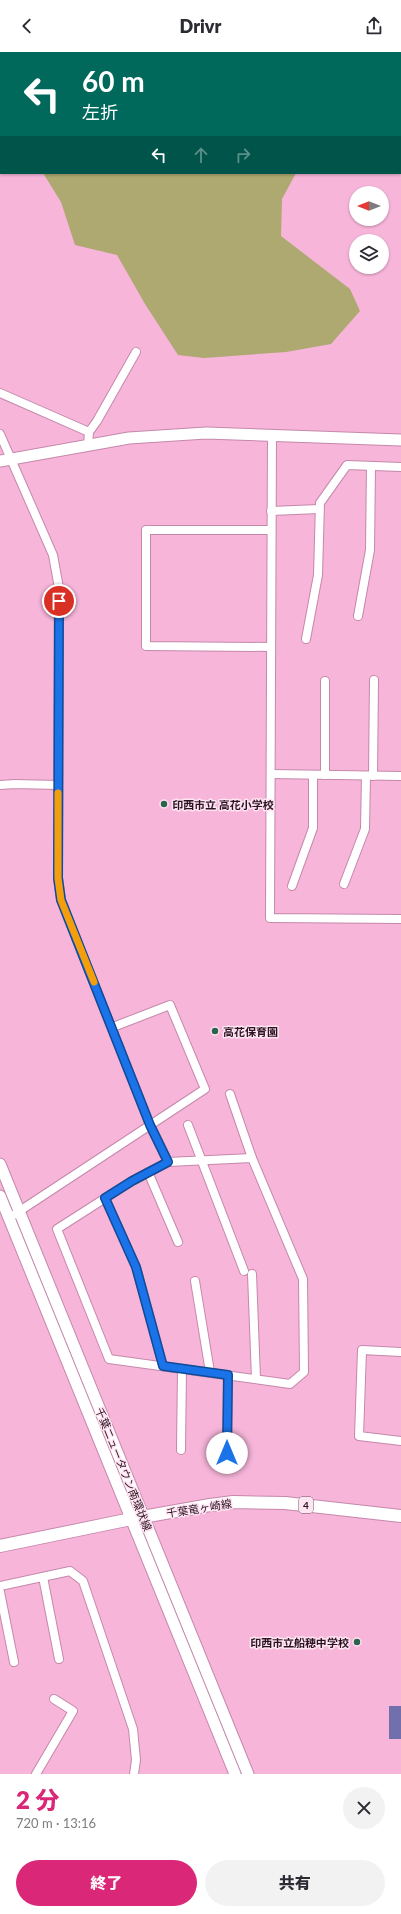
<!DOCTYPE html>
<html lang="ja">
<head>
<meta charset="utf-8">
<style>
	body { margin:0; font-family:Lato,"Noto Sans JP",sans-serif; background:#f2f2f3; color:#2b2b33; height:100vh; display:flex; flex-direction:column; font-size:15px; white-space:nowrap }
	* { box-sizing:border-box; margin:0 }
	p { font-size:13px; color:#7c7c81 }
	.icon { flex:none; width:22px; height:22px; fill:none; stroke:currentColor; stroke-width:2; stroke-linecap:round; stroke-linejoin:round }
	.map { position:relative; height:1722px; overflow:hidden }
	.drawer { display:flex; flex-direction:column; background:#fff; flex:1 }
	.drawer>* { flex:none }
	.hud { position:absolute; left:0px; top:0px; width:401px; height:122px; box-shadow:0 1px 3px #0004; background:#00695c; color:#fff; overflow:hidden }
	.needle { width:26px; rotate:270deg }
	.tools { position:absolute; left:349px; top:134px; display:grid; gap:8px }
	.tools a { display:grid; place-items:center; width:40px; height:40px; border-radius:50%; background:#fff; box-shadow:0 1px 3px #0004; font-size:20px }
	.pin { position:absolute; display:grid; place-items:center; width:34px; height:34px; color:#fff; margin:-17px; border:2px solid #fff; border-radius:50%; box-shadow:0 1px 4px #0007 }
	.me { position:absolute; width:44px; margin:-22px; rotate:0deg; stroke-linejoin:round; filter:drop-shadow(0 0 3px #0008) }
	.turn { display:flex; align-items:center; gap:14px; height:84px; padding:0 16px; font-size:18px }
	.turn .icon { width:52px; height:52px; stroke-width:2.5 }
	.turn b { display:block; font-size:28px; line-height:34px }
	.lanes { display:flex; align-items:center; height:38px; padding:0 16px; background:#0003; justify-content:center; gap:20px; direction:ltr }
	.lanes .off { opacity:.35 }
	.round { display:grid; place-items:center; flex:none; width:42px; height:42px; border-radius:21px; background:#f2f2f3 }
	.head { display:flex; align-items:center; justify-content:space-between; height:68px; padding:0 16px }
	h1 { font-size:24px; font-weight:800; line-height:30px; color:#db2777 }
	.action { display:flex; gap:8px; margin-top:auto; padding:8px 16px }
	.action a { flex:1; height:46px; border-radius:24px; background:#db2777; color:#fff; font-size:16px; font-weight:800; line-height:46px; text-align:center }
	.action a+a { background:#f2f2f3; color:#2b2b33 }
	header { display:flex; justify-content:space-between; align-items:center; height:52px; padding:0 16px; background:#fff; font-size:18px; font-weight:800 }
	.map>svg:first-child { display:block }
	.green { fill:#ada971 }
	.water { fill:#716fac }
	.lines { fill:none; stroke-linecap:round; stroke-linejoin:round }
	.street-casing { stroke:#c588ab; stroke-width:10 }
	.secondary-casing { stroke:#c588ab; stroke-width:13 }
	.primary-casing { stroke:#c588ab; stroke-width:14 }
	.street { stroke:#fff; stroke-width:8 }
	.secondary { stroke:#fff; stroke-width:11 }
	.primary { stroke:#fff; stroke-width:12 }
	.route-casing { stroke:#114b97; stroke-width:10 }
	.route { stroke:#1a73e8; stroke-width:7 }
	.slow { stroke:#f59e0b; stroke-width:7 }
	.poi-dot { fill:#2a644c; stroke:#ffe4f2; stroke-width:1.5 }
	.labels { text-anchor:middle; dominant-baseline:central; stroke-width:3; stroke-linejoin:round; paint-order:stroke }
	.shield { fill:#ffe4f2; stroke:#6b5260; stroke-width:1 }
	.shield-label { font-size:10px; font-weight:bold; fill:#2b1321 }
	.poi-label { font-size:11px; font-weight:bold; fill:#2b1321; stroke:#ffe4f2; text-anchor:start }
	.street-label { font-size:11px; fill:#2b1321; stroke:#ffe4f2 }
</style>
</head>
<body>
<header><svg class="icon" aria-label="back" viewBox="0 0 24 24"><path d="M15 5l-7 7 7 7"/></svg>Drivr<svg class="icon" aria-label="share" viewBox="0 0 24 24"><path d="M12 15V3M7 8l5-5 5 5M5 13v7h14v-7"/></svg></header>
<div class="map">
<svg width="401" height="1722" viewBox="0 0 401 1722">
	<rect width="100%" height="100%" fill="#f6b5d9"/>
	<g class="green">
		<polygon points="0,0 86,0 87,1 1,1 1,56"/>
		<polygon points="216,0 275,0 278,1 216,1"/>
		<polygon points="43,121 296,121 282,147 281,184 350,237 360,259 331,292 286,300 204,306 178,303 145,252 117,203 75,193 61,150"/>
	</g>
	<rect class="water" x="389" y="1654" width="12" height="33"/>
	<g class="lines">
		<defs>
			<g id="street">
				<polyline points="85,0 85,1"/>
				<polyline points="98,1 100,0"/>
				<polyline points="0,341 89,380"/>
				<polyline points="0,382 53,503 59,536 58,826 61,848 150,1073 168,1110 132,1129 57,1177 109,1307 290,1332 304,1320 303,1227 252,1106 168,1110"/>
				<polyline points="272,383 270,866 401,867"/>
				<polyline points="88,393 89,380 97,369 136,300"/>
				<polyline points="271,459 319,457"/>
				<polyline points="358,564 370,498 371,414"/>
				<polyline points="306,587 318,523 320,451 347,413 401,415"/>
				<polyline points="271,595 146,594 146,478 271,478"/>
				<polyline points="325,629 325,723"/>
				<polyline points="271,722 401,724"/>
				<polyline points="373,724 374,628"/>
				<polyline points="0,733 15,732 58,733"/>
				<polyline points="344,832 365,777 366,724"/>
				<polyline points="292,834 313,776 313,723"/>
				<polyline points="230,1042 252,1106"/>
				<polyline points="188,1073 244,1219"/>
				<polyline points="148,1120 178,1190"/>
				<polyline points="105,1146 136,1215 163,1314"/>
				<polyline points="9,1166 205,1037 170,953 113,975"/>
				<polyline points="252,1222 256,1327"/>
				<polyline points="195,1229 210,1320"/>
				<polyline points="401,1300 362,1298 359,1384 401,1389"/>
				<polyline points="181,1398 182,1317"/>
				<polyline points="227,1401 228,1323"/>
				<polyline points="43,1525 59,1607"/>
				<polyline points="0,1534 70,1519 83,1529 133,1677 136,1708 134,1722"/>
				<polyline points="0,1540 14,1610"/>
				<polyline points="36,1722 73,1659 54,1647"/>
			</g>
			<g id="secondary">
				<polyline points="291,0 292,1"/>
				<polyline points="400,93 401,94"/>
				<polyline points="0,409 129,386 206,381 401,388"/>
				<polyline points="0,1112 248,1722"/>
				<polyline points="0,1144 235,1722"/>
			</g>
			<polyline id="primary" points="0,1494 131,1467 210,1453 233,1450 285,1451 401,1464"/>
		</defs>
		<use href="#street" class="street-casing"/>
		<use href="#secondary" class="secondary-casing"/>
		<use href="#primary" class="primary-casing"/>
		<use href="#street" class="street"/>
		<use href="#secondary" class="secondary"/>
		<use href="#primary" class="primary"/>
	</g>
	<g class="lines">
		<defs>
			<polyline id="route" points="59,549 58,826 61,848 150,1073 168,1110 132,1129 105,1146 136,1215 163,1314 228,1323 227,1401"/>
		</defs>
		<use href="#route" class="route-casing"/>
		<use href="#route" class="route"/>
		<polyline class="slow" points="58,741 58,826 61,848 94,930"/>
	</g>
	<g class="poi-dot">
		<circle cx="164" cy="752" r="4"/>
		<circle cx="215" cy="979" r="4"/>
		<circle cx="357" cy="1590" r="4"/>
	</g>
	<g class="labels">
		<rect class="shield" x="299" y="1445" width="14" height="16" rx="3"/>
		<g class="shield-label">
			<text x="306" y="1453">4</text>
		</g>
		<g class="poi-label">
			<text x="172" y="752">印西市立 高花小学校</text>
			<text x="223" y="979">高花保育園</text>
			<text x="349" y="1590" text-anchor="end">印西市立船穂中学校</text>
		</g>
		<g class="street-label">
			<text transform="translate(124 1417) rotate(68)">千葉ニュータウン南環状線</text>
			<text transform="translate(199 1456) rotate(-9)">千葉竜ヶ崎線</text>
		</g>
	</g>
</svg>
<div class="tools">
<a><svg class="needle" viewBox="-14 -14 28 28"><path d="M0-13l5 13h-10z" fill="#e53935"/><path d="M0 13l5-13h-10z" fill="#7c7c81"/></svg></a>
<a><svg class="icon" aria-label="layers" viewBox="0 0 24 24"><path d="M12 4l9 5-9 5-9-5zM3 14l9 5 9-5"/></svg></a>
</div>
<div class="pin" style="left:59px;top:549px;background:#d93025"><svg class="icon" aria-label="arrive" viewBox="0 0 24 24"><path d="M6 21V4h12l-3 4 3 4H6"/></svg></div>
<svg class="me" style="left:227px;top:1401px" viewBox="-20 -20 40 40"><circle r="19" fill="#fff"/><path d="M0-13L10 11 0 6-10 11z" fill="#1a73e8"/></svg>
<div class="hud">
<div class="turn"><svg class="icon" aria-label="left" viewBox="0 0 24 24"><path d="M17 20v-9H6M10 6l-5 5 5 5"/></svg><div><b>60 m</b>左折</div></div>
<div class="lanes"><svg class="icon" aria-label="left" viewBox="0 0 24 24"><path d="M17 20v-9H6M10 6l-5 5 5 5"/></svg><svg class="icon off" aria-label="ahead" viewBox="0 0 24 24"><path d="M12 20V5M6 11l6-6 6 6"/></svg><svg class="icon off" aria-label="right" viewBox="0 0 24 24"><path d="M7 20v-9h11M14 6l5 5-5 5"/></svg></div>
</div>
</div>
<section class="drawer">
<div class="head"><div><h1>2 分</h1><p>720 m · 13:16</p></div><a class="round"><svg class="icon" aria-label="close" viewBox="0 0 24 24"><path d="M6 6l12 12M18 6L6 18"/></svg></a></div>
<div class="action"><a>終了</a><a>共有</a></div>
</section>
</body>
</html>
